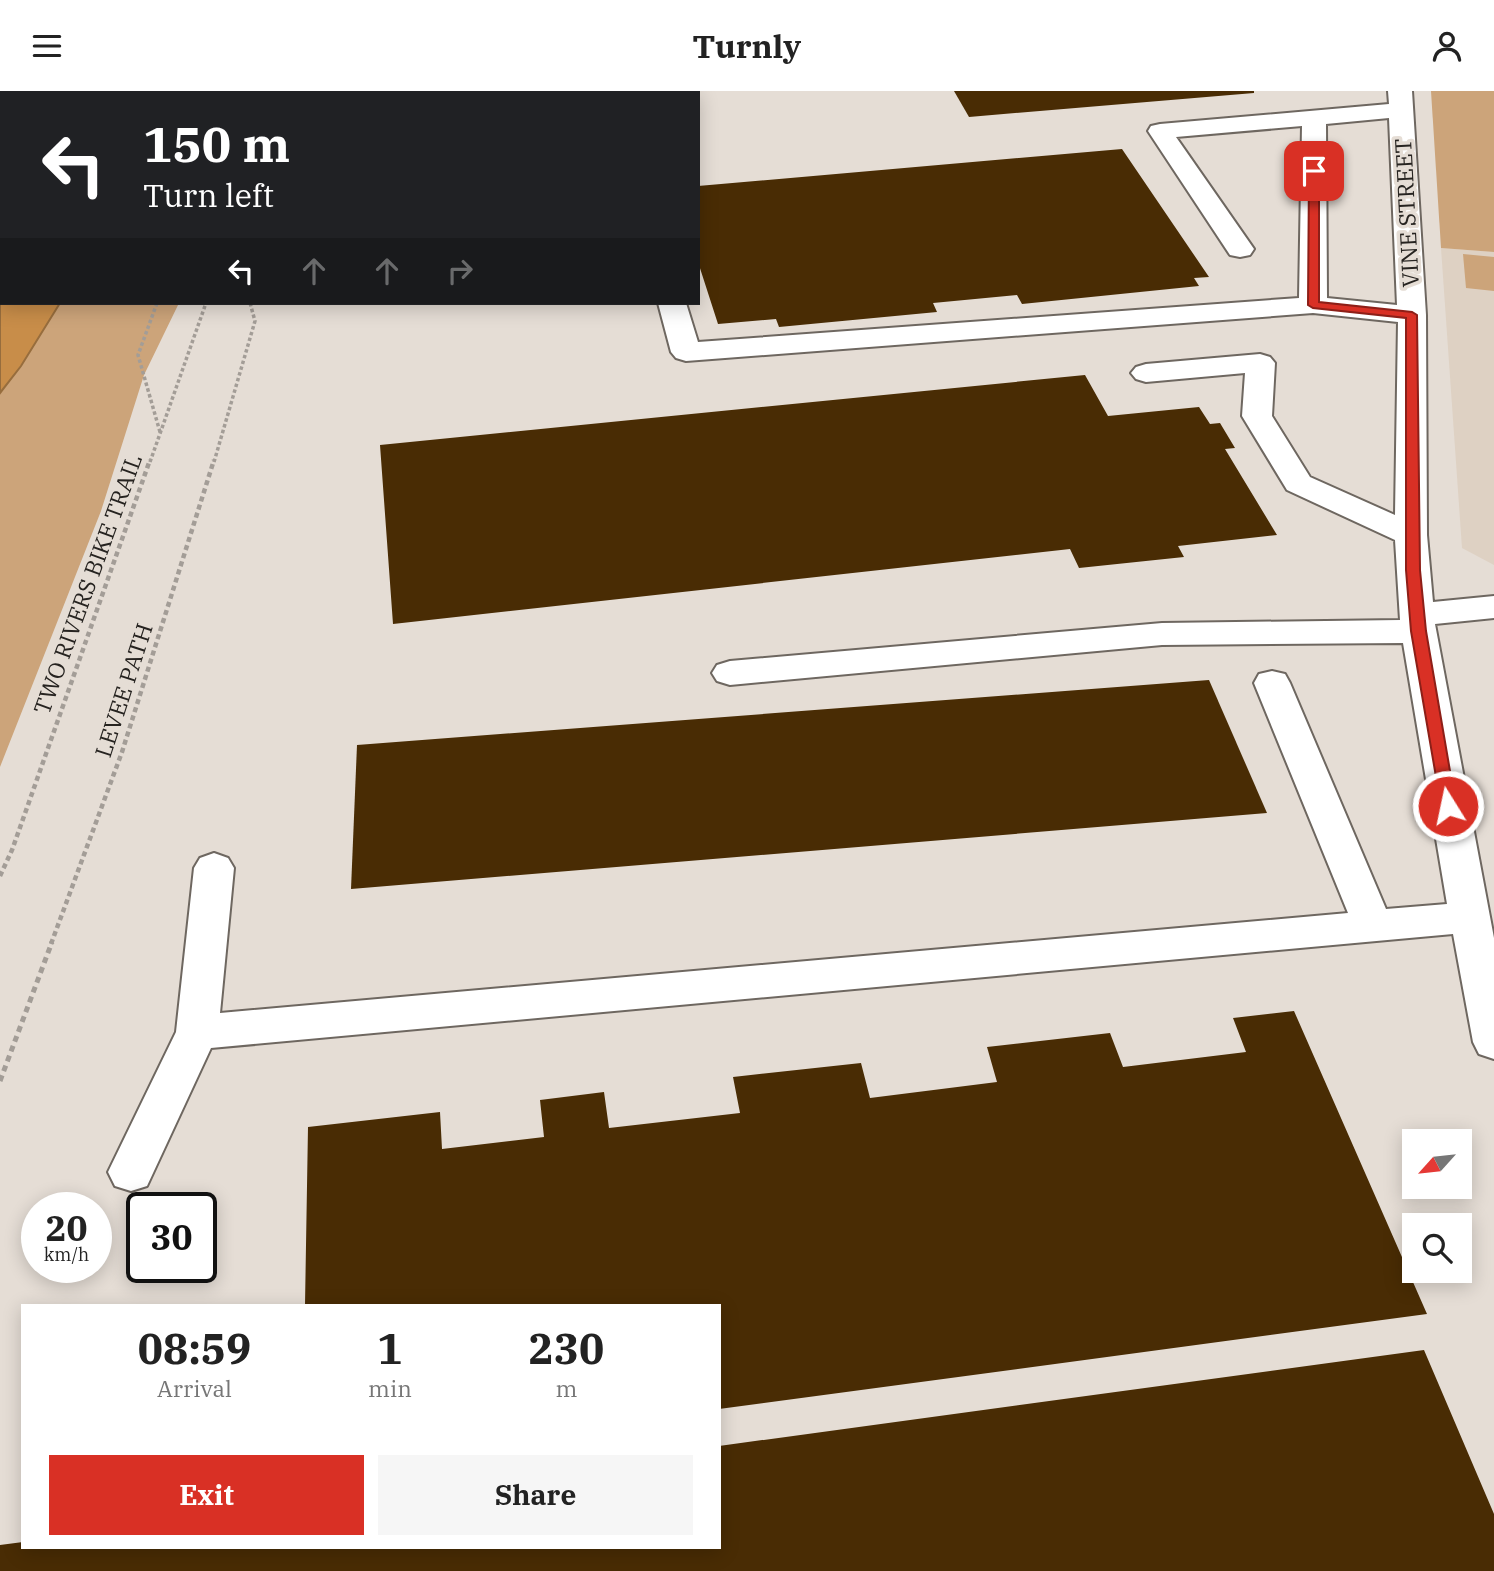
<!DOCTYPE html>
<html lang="en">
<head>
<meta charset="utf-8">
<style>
	body { margin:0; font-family:"IBM Plex Serif",serif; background:#f6f6f6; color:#222; height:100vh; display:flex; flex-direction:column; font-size:26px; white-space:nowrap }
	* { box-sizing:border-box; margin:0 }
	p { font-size:23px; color:#767676 }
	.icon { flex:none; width:38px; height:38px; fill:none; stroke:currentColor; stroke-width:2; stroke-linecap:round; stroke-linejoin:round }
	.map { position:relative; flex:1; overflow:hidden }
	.side { position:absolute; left:21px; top:1213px; width:700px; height:245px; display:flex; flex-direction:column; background:#fff; border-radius:0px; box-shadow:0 4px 18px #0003 }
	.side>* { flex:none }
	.hud { position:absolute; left:0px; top:0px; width:700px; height:214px; box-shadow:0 4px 18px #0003; background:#202124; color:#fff; overflow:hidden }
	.needle { width:46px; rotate:243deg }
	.tools { position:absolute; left:1402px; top:1038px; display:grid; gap:14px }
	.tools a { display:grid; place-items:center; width:70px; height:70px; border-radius:0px; background:#fff; box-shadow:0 4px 18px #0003; font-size:35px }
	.speed { position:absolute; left:21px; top:1101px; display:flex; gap:14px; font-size:35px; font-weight:700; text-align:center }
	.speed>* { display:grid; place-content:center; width:91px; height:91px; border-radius:50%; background:#fff; box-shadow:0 4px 18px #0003; line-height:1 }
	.speed small { font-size:18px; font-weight:400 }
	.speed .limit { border:4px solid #111; border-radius:10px; background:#fff; color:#111 }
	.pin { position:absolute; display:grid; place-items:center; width:60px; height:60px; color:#fff; margin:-30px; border-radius:14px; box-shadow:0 4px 10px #0006 }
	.me { position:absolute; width:77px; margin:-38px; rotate:350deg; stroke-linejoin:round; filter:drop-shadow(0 0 5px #0008) }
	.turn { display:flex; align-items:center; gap:24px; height:147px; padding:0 28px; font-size:32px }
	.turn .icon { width:91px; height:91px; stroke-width:2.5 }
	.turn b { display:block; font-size:49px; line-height:60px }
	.lanes { display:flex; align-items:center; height:66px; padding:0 28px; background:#0003; justify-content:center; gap:35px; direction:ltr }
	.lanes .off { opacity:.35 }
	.eta { display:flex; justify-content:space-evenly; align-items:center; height:119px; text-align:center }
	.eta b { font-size:42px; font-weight:700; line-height:49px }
	.button { display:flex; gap:14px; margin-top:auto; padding:14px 28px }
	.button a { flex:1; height:80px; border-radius:0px; background:#d93025; color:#fff; font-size:28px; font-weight:700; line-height:80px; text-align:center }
	.button a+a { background:#f6f6f6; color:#222 }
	header { display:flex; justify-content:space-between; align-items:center; height:91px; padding:0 28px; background:#fff; font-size:32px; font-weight:700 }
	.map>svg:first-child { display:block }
	.built { fill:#ded1c3 }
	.green { fill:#cca47a }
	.water { fill:#c88d49; stroke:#976d3d; stroke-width:2 }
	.building { fill:#492c04 }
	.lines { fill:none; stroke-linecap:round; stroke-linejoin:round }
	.minor-casing { stroke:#6e6760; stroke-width:4 }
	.path-far2 { stroke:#a39d97; stroke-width:3.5; stroke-dasharray:3.5 2.5; stroke-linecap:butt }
	.path-far1 { stroke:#a39d97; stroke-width:4.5; stroke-dasharray:5 3.5; stroke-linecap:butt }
	.path { stroke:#a39d97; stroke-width:5; stroke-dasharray:6 4.5; stroke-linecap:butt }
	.minor { fill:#fff; fill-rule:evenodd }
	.route { fill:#d93025; stroke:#8d1f18; stroke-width:2 }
	.labels { text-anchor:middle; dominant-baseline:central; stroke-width:7; stroke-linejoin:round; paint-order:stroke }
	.street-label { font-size:23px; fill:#262320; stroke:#e5ddd5 }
</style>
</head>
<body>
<header><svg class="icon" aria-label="menu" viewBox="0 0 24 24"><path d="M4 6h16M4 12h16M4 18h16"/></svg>Turnly<svg class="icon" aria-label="person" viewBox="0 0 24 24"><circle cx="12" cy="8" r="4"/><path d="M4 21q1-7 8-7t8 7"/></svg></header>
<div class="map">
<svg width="1494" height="1480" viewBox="0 0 1494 1480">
	<rect width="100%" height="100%" fill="#e5ddd5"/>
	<polygon class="built" points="1441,157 1494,161 1494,474 1462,457"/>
	<g class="green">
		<polygon points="1431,0 1494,0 1494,161 1441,157"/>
		<polygon points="1463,163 1494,166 1494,200 1466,197"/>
		<polygon points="60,212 179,212 144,284 101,420 0,676 0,302 21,275"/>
	</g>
	<polygon class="water" points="0,0 216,0 2,2 2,212 60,212 21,275 0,302"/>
	<g class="building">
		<polygon points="954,0 1254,0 1254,2 969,26"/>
		<polygon points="1122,58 1209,186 1194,187 1199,195 1022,213 1017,204 933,212 937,221 779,236 776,228 718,233 698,171 698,95"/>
		<polygon points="1085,284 1108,325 1199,316 1210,333 1220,332 1235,357 1225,358 1277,444 1178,455 1184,466 1079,477 1070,458 393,533 380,354"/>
		<polygon points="1209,589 1267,722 351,798 357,654"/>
		<polygon points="1294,920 1427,1223 719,1318 719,1214 305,1214 308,1036 440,1021 442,1058 544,1046 540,1009 604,1001 609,1037 740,1022 733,986 861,972 870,1007 997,991 987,956 1110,942 1123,976 1246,961 1233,927"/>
		<polygon points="1424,1259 1494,1423 1494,1480 0,1480 0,1454 23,1451 23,1456 719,1456 719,1355"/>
	</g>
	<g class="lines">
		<defs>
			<path id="minor" d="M1388,0H1412L1426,224L1427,444L1433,511L1494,505V527L1435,533L1494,847V968L1479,963L1473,951L1453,843L211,957L147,1095L131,1100L115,1095L108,1081L176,941L194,777L200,767L214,762L228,767L234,777L220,922L1348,822L1254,592L1259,583L1272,580L1285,583L1290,592L1386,818L1447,813L1403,552L1162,554L730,594L717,590L712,582L717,574L730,570L1162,532L1400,529L1395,449L1287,399L1242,325L1245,282L1146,291L1136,288L1131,282L1136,276L1146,273L1260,263L1270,266L1275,272L1272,325L1310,386L1395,424L1398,231L1313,222L686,270L676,267L671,261L658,212H686L698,251L1299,207L1302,35L1176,46L1254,158L1250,164L1240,166L1230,164L1148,40L1151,35L1160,33L1389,13ZM1389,27L1397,214L1327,207L1326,33Z"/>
		</defs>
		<use href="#minor" class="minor-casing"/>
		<g class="path-far2">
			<polyline points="316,2 318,0"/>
			<polyline points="157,212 138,264 160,341"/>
			<polyline points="150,371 206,212"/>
			<polyline points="214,371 255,230 250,212"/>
		</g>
		<g class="path-far1">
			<polyline points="0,785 12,759 150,369"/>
			<polyline points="51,853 122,661 214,369"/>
		</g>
		<polyline class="path" points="0,990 52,851"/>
		<use href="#minor" class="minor"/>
	</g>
	<polygon class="route" points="1314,77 1319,80 1319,211 1412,221 1417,224 1420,479 1426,540 1456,715 1448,720 1441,715 1411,540 1406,479 1406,227 1313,217 1308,214 1309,80"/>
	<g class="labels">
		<g class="street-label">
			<text transform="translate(1406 122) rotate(-93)">VINE STREET</text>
			<text transform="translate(87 493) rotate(-70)">TWO RIVERS BIKE TRAIL</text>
			<text transform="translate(123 599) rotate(-72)">LEVEE PATH</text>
		</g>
	</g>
</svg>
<div class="tools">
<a><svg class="needle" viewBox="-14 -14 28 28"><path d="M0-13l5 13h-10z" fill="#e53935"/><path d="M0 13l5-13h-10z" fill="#767676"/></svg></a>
<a><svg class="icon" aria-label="search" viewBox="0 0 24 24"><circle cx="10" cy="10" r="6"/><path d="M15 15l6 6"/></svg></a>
</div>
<div class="speed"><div>20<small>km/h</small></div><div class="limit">30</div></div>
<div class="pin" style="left:1314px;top:80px;background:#d93025"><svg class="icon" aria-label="arrive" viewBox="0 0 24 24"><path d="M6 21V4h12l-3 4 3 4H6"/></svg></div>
<svg class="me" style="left:1448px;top:715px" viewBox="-20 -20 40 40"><circle r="17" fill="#d93025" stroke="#fff" stroke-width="3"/><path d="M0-11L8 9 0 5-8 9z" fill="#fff"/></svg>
<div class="hud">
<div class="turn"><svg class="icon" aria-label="left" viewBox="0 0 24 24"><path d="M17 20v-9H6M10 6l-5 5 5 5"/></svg><div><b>150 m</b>Turn left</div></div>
<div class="lanes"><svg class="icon" aria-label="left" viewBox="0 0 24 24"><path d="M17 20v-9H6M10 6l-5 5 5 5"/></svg><svg class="icon off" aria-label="ahead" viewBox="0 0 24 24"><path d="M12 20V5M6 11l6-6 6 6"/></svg><svg class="icon off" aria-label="ahead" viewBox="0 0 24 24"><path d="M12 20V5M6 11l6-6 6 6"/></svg><svg class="icon off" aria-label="right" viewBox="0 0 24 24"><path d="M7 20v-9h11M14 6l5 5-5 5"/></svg></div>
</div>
<section class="side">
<div class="eta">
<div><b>08:59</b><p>Arrival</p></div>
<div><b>1</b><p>min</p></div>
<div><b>230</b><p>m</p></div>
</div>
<div class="button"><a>Exit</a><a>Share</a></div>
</section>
</div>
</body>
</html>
